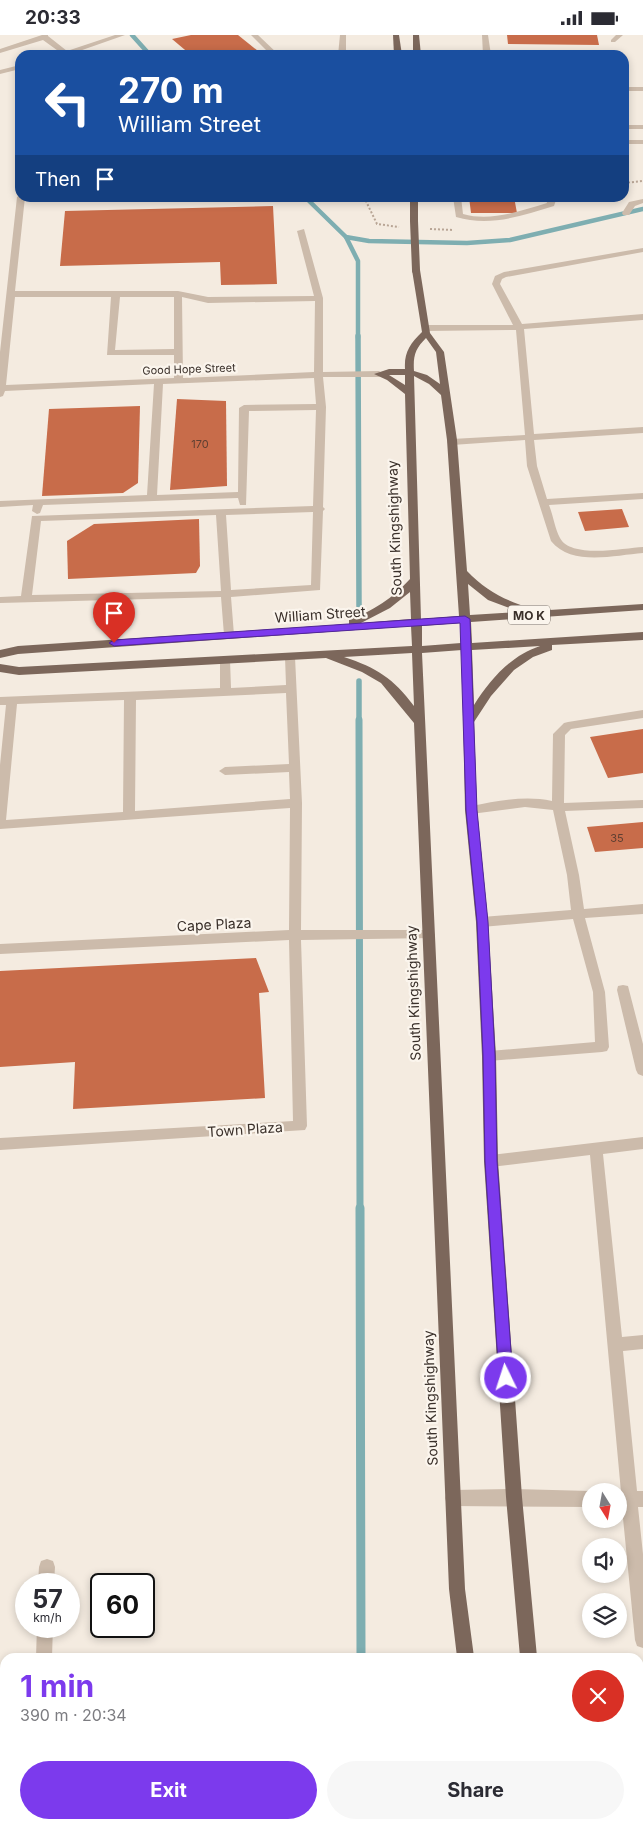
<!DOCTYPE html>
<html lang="en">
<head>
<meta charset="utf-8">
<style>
	body { margin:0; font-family:Inter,sans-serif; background:#f7f7f7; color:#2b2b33; height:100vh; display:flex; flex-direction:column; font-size:19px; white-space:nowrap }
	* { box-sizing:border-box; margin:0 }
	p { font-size:16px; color:#7c7c81 }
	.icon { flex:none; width:28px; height:28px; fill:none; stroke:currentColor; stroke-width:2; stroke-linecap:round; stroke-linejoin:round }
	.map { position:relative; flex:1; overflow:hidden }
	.side { position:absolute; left:0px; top:1618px; width:644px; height:176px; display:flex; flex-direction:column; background:#fff; border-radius:15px 15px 0 0; box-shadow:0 2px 8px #0003 }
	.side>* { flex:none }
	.top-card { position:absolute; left:15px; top:15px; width:614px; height:152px; border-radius:15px; box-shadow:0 2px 8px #0003; background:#1a4fa0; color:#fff; overflow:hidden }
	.needle { width:32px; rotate:169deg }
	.tools { position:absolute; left:582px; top:1448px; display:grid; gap:10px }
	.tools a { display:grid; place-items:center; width:45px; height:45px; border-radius:50%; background:#fff; box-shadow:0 2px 8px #0003; font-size:25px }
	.speed { position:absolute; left:15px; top:1538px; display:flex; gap:10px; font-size:25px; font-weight:700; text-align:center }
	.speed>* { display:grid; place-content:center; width:65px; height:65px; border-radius:50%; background:#fff; box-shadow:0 2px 8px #0003; line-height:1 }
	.speed small { font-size:12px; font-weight:400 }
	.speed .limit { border:2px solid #111; border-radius:8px; background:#fff; color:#111 }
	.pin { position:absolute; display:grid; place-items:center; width:42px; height:42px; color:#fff; margin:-51px -21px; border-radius:50% 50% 50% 0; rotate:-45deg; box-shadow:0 0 5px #0007 }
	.pin .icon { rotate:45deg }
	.me { position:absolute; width:55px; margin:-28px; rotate:356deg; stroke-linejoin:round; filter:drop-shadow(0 0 4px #0008) }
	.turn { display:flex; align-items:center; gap:18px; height:105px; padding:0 20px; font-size:22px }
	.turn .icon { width:65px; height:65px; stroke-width:2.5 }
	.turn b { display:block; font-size:35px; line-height:42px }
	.then { display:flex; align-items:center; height:48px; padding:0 20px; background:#0003; gap:10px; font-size:19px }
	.round { display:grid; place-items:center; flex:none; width:52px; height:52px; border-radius:26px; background:#f7f7f7 }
	.head { display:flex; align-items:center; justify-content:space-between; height:85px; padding:0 20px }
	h1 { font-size:30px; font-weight:700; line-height:38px; color:#7c3aed }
	.primary-button { display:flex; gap:10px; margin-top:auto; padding:10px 20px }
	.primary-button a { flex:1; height:58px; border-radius:30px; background:#7c3aed; color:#fff; font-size:20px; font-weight:700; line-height:58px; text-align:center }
	.primary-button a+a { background:#f7f7f7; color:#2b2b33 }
	.status { display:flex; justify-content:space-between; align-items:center; height:35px; padding:0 25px; background:#fff; direction:ltr }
	.status svg { height:14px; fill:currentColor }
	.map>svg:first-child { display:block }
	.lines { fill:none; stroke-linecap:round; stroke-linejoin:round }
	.stream-far3 { stroke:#7eaeb1; stroke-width:4.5 }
	.stream-far2 { stroke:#7eaeb1; stroke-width:5.5 }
	.stream-far1 { stroke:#7eaeb1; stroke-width:7 }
	.stream { stroke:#7eaeb1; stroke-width:9 }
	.building { fill:#c86c4a }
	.path { stroke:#b8a595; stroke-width:2; stroke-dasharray:2 2; stroke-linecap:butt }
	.minor { fill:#ccbbab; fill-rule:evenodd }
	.major { fill:#7c675b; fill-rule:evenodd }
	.major-bridge { stroke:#7c675b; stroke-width:8 }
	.route { fill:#7c3aed; stroke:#51269a }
	.labels { text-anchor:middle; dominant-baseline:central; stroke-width:4.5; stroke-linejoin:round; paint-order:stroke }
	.far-street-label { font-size:11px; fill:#3a302a; stroke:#fbf5ed }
	.number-label { font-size:11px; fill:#5e3f32 }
	.shield { fill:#fbf5ed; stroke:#746b64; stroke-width:1 }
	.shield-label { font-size:12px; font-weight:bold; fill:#3a302a }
	.street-label { font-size:14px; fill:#3a302a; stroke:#fbf5ed }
</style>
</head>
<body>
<div class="status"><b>20:33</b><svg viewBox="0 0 49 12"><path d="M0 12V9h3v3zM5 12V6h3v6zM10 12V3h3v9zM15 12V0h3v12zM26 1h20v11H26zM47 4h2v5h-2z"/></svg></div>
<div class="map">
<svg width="643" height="1793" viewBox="0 0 643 1793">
	<rect width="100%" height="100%" fill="#f4ebe0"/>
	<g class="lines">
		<g class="stream-far3">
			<polyline points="132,0 150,20"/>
			<polyline points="305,162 346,202 369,206 467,208 510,205 643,174"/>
			<polyline points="346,202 358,226 358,303"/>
		</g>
		<g class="stream-far2">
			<polyline points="358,301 359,571"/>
			<polyline points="359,646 359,687"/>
		</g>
		<polyline class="stream-far1" points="359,685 360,1174"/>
		<g class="stream">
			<polyline points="360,1173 361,1622"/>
			<polyline points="366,1789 367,1793"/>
		</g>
	</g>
	<g class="building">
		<polygon points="191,0 238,0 263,20 191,20 172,4"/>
		<polygon points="507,0 597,0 599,10 508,9"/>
		<polygon points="469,162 514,162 517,178 471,178"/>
		<polygon points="273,171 277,249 221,250 220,227 60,231 65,176"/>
		<polygon points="177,364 226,366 227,451 170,455"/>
		<polygon points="140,371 138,448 123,458 42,461 49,374"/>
		<polygon points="622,474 629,492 585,496 578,477"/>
		<polygon points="199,484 200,531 196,538 68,544 67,506 94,489"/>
		<polygon points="643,694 643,738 608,743 590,702"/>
		<polygon points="643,787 643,813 595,817 587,792"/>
		<polygon points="256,923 269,957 259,958 265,1063 73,1074 75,1027 0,1032 0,936"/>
	</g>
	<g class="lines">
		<g class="path">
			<polyline points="624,148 643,146"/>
			<polyline points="364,162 377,189 399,192"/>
			<polyline points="567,166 573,162"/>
			<polyline points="430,194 454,195"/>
		</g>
		<g class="minor">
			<polygon points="42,0 48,0 48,1 67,16 115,0 125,0 68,20 57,20 61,18 43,5 0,18 0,14"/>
			<polygon points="251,0 258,0 279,20 271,20"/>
			<polygon points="340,0 346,0 346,20 338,20"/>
			<polygon points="482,0 488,0 491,20 483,20"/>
			<polygon points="616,0 623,0 615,7 611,7 611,5"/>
			<polygon points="20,30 20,34 0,39 0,35"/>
			<rect x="624" y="52" width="19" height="4"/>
			<rect x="624" y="90" width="19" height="4"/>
			<rect x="624" y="105" width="19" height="4"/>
			<path d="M20,160V162H25L15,256H178L208,262L314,261L297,196L304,194L323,263V337L379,336L384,339L379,342H323L326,372L323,472L325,474L323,476L320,555L231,562L234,600L229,604L224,600L221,562L0,568V562L21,561L32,481L313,471L316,375L249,376L246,470H240L238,463L43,470L40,478L37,479L32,476L33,470L0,472V466L147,460L154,349L5,356L3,361L0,362V317L17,162ZM15,262H111L107,320H174V343L6,350ZM120,262H174V314L115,315ZM182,262L208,268L315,266L314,337L183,343ZM314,343L316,369L244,370L239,373L238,457L157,460L163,349ZM313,477L311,550L231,555L226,480ZM216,480L221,556L32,560L41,486Z"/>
			<path d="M453,162H461L463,179C491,187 520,176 547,168L545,162H554L556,165L554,171C521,181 490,192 456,182Z"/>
			<polygon points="643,164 643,168 635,171 629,180 623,180 622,178 629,167"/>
			<path d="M643,213V217L506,242L502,244L500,249L522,289L643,279V285L524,294L534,399L643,392V398L534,405L537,431L547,464L643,458V464L549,470C553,480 555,494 560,503C571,524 624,513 643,512V518C615,520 572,532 551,506L527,431L525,405L452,410L447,407L452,404L525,400L516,295L426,296L422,293L426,290H513L492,249L495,241L504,237Z"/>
			<path d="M290,618L295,622L302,768L301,895H429L433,897L435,900L433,903L301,905L307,1091L305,1095L0,1115V1103L293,1086L289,905L0,919V909L289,895L290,773L0,794V730L6,670H0V662L220,653V625L225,621L230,625L231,653L286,650L285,622ZM286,658L289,729L225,732L219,736L225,740L289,737L290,764L135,776L136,665ZM124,665L123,777L6,785L17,669Z"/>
			<path d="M643,675V683L571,694L565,700L564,768L643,765V773L565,776L579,840L584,874L643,869V879L585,883L605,957L609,1012L607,1016L602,1017L489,1026L484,1025L482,1021L484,1017L489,1016L595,1007L593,957L573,884L482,892L478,890L476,887L478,884L482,882L571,875L567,840L553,775L525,772L471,779L465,775L471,771C498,766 525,760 552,766L553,699L564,688L568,687Z"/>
			<polygon points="623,950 628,951 629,955 643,1009 643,1041 638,1039 636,1035 617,955 618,951"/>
			<polygon points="643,1102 643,1114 603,1119 622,1302 643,1300 643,1314 623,1316 637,1456 643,1456 643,1472 638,1472 643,1519 643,1613 637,1611 635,1605 622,1473 619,1473 619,1457 621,1457 590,1120 491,1132 486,1130 484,1126 486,1122 491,1120"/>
			<polygon points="514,1454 591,1456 591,1472 453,1471 447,1469 445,1463 447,1457 453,1455"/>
			<polygon points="47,1524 53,1526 55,1532 54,1549 38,1549 39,1532 41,1526"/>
			<polygon points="37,1591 53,1591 52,1622 36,1622"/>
			<rect x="31" y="1789" width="18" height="4"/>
		</g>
		<g class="major">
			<polygon points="393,0 399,0 402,20 394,20"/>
			<polygon points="413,0 419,0 421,20 413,20"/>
			<polygon points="410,162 418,162 418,186 414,188 410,186"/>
			<path d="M416,232L420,235L430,298L444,317L457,405L467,536C486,556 506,566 533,574L534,576L643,569V575L471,587L472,608L643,597V605L552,610V615L533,622L514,635L491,661L474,687L477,775L488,887L496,1021L498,1126L522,1462L537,1622H520L506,1462L484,1126L482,1021L476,887L465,775L462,615L422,618L465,1554L474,1622H457L449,1554L414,688L381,648L362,637L326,623L19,640L0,637V629L19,632L412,611L411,591L18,619L0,623V615L18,611L349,589V585C373,576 393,563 410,544L405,359L387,345L374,339L389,334H405C404,317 410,309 422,297L412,235ZM426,303L436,317L440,349L427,340L414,336C413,321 415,314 426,303ZM389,340H405V350ZM414,341L429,349L441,360L447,405L459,581L421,584ZM468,549L488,565L520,577L470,580ZM410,557L411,584L361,588L390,573ZM460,588L461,608L422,611V591ZM540,611C510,621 490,645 474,670L472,615ZM412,618L414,671C393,643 377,633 344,622Z"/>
			<rect x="484" y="1789" width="18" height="4"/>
			<polygon points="552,1789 570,1789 571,1793 553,1793"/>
		</g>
		<polyline class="major-bridge" points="414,186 416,235"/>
	</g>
	<polygon class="route" points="465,581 470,584 477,775 488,887 495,1020 497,1126 513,1343 511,1348 506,1350 501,1348 499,1343 485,1126 483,1020 477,887 466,775 460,588 114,611 109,608 114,605"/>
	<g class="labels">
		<g class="far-street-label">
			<text transform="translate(189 334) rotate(-2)">Good Hope Street</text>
		</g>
		<g class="number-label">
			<text x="200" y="409">170</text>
			<text x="617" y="803">35</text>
		</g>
		<rect class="shield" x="508" y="570.5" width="42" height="19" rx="4"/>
		<g class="shield-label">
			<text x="529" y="580">MO K</text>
		</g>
		<g class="street-label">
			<text transform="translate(394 493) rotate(-92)">South Kingshighway</text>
			<text transform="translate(320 579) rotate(-4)">William Street</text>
			<text transform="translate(214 889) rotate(-3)">Cape Plaza</text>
			<text transform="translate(413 958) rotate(-92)">South Kingshighway</text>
			<text transform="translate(245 1094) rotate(-4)">Town Plaza</text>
			<text transform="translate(430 1363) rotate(-92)">South Kingshighway</text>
		</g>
	</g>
</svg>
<div class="tools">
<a><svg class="needle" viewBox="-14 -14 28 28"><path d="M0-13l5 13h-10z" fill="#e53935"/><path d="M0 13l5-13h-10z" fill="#7c7c81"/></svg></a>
<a><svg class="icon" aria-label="sound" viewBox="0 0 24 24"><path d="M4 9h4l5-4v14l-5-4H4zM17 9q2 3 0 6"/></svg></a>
<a><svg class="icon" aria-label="layers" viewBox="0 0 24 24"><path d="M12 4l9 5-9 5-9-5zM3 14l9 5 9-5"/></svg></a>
</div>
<div class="speed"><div>57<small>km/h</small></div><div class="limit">60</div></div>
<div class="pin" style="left:114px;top:608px;background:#d93025"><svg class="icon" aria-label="arrive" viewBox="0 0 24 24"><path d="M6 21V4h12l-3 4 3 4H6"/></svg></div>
<svg class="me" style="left:506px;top:1343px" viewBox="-20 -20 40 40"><circle r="17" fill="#7c3aed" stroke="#fff" stroke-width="3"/><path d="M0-11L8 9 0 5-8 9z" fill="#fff"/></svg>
<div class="top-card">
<div class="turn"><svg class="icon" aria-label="left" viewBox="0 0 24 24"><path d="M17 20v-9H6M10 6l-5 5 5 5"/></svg><div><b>270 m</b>William Street</div></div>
<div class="then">Then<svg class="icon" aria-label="arrive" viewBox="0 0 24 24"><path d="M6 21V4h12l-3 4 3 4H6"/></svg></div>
</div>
<section class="side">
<div class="head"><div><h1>1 min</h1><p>390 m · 20:34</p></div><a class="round" style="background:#d93025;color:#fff"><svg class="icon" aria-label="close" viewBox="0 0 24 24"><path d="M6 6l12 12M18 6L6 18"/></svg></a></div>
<div class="primary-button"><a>Exit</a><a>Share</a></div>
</section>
</div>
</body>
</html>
